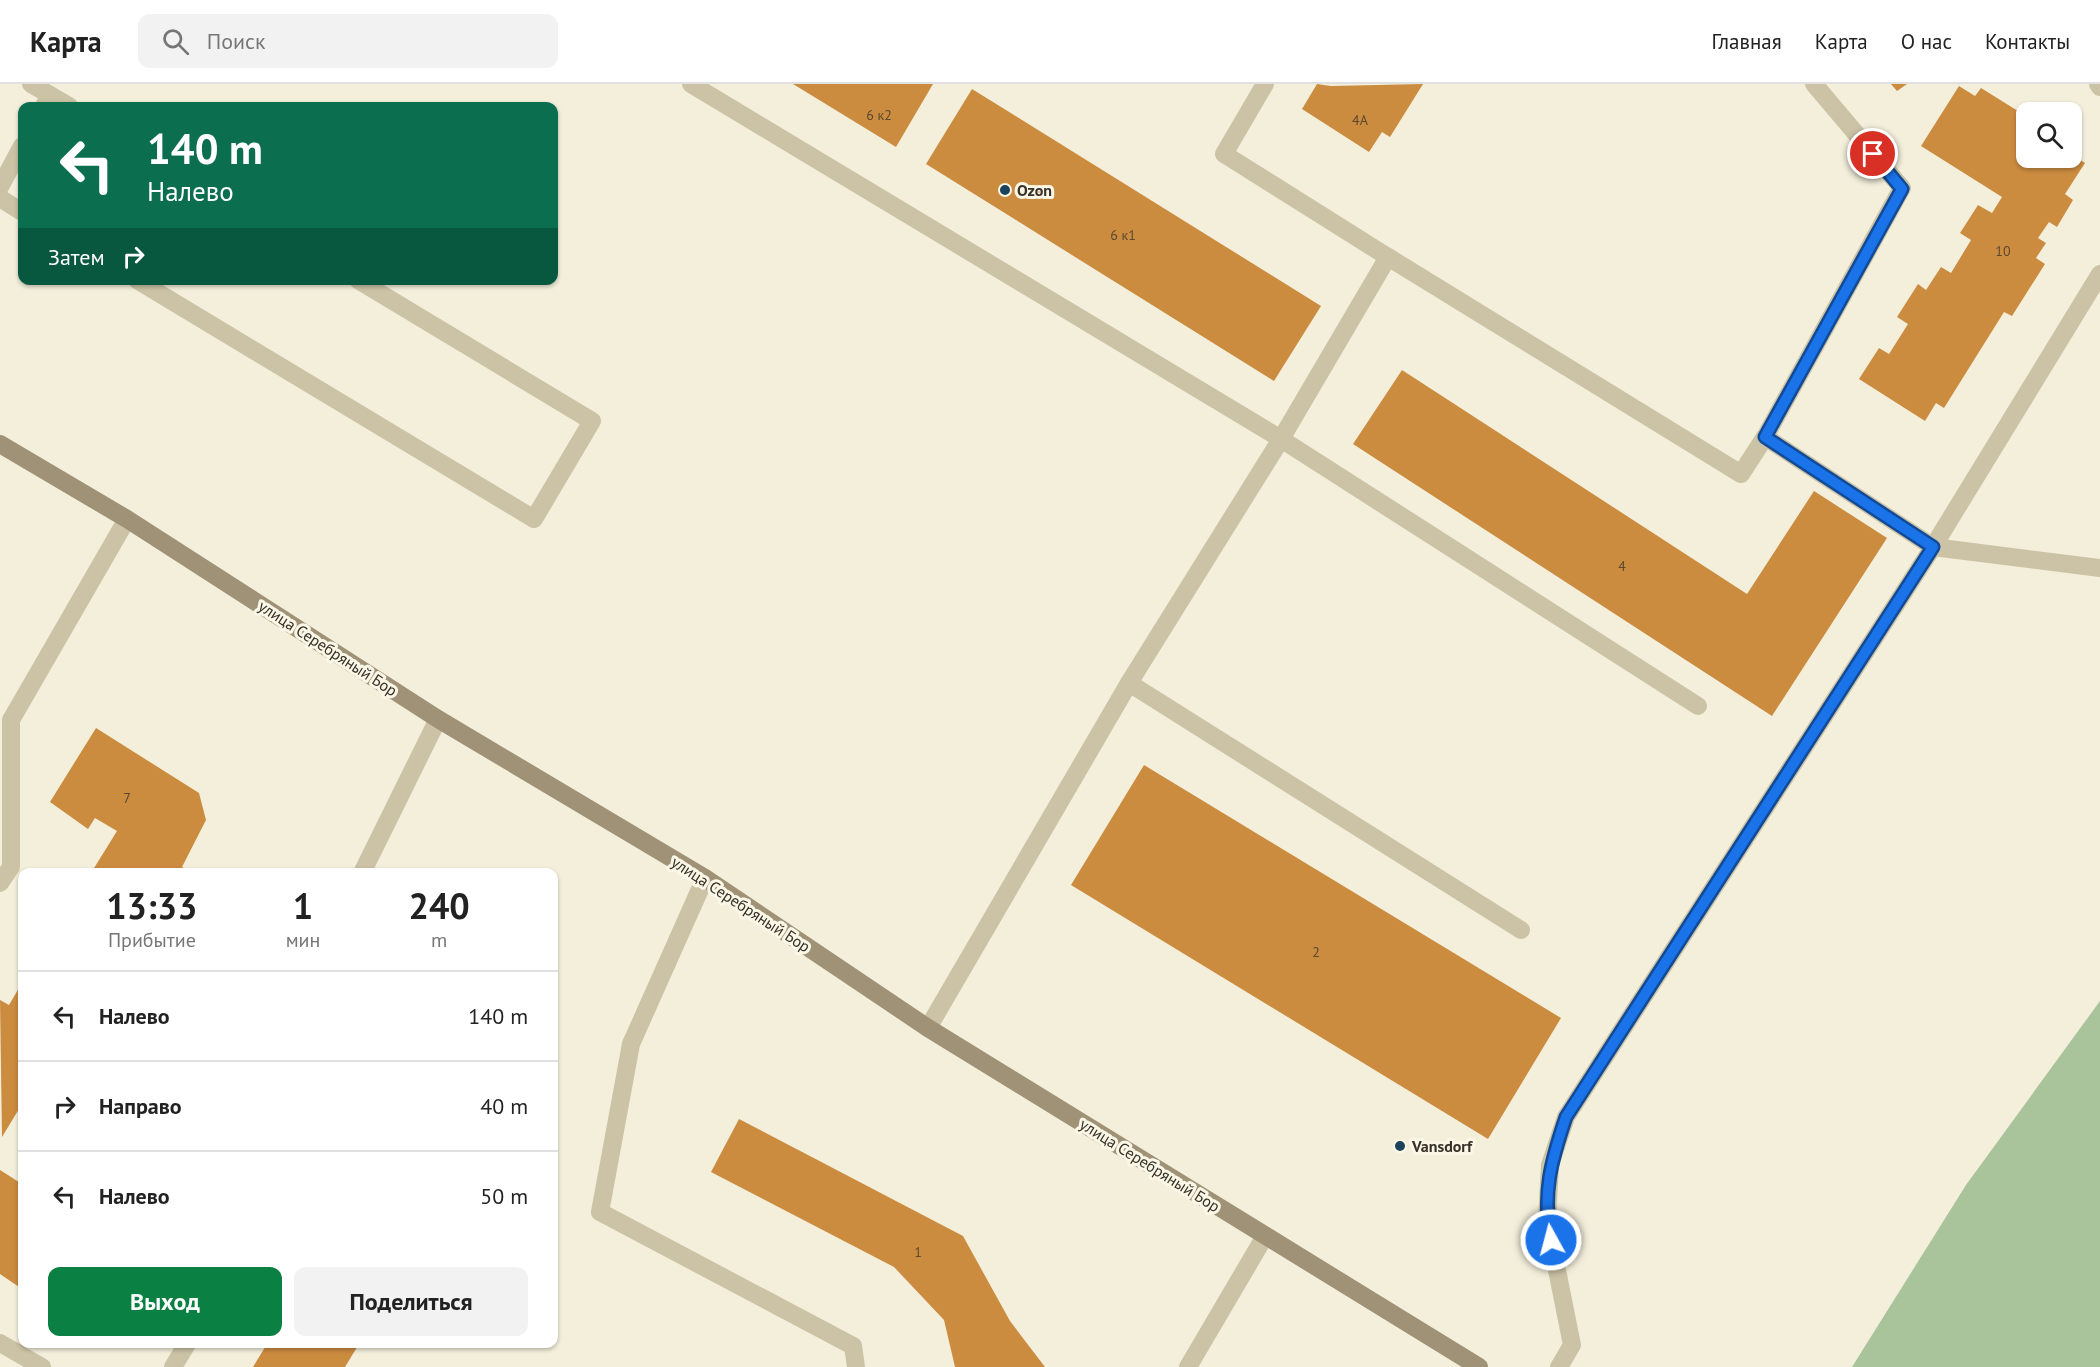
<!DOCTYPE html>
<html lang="ru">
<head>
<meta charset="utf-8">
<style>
	body { margin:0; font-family:"PT Sans",sans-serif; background:#f2f2f2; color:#222; height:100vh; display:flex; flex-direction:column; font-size:22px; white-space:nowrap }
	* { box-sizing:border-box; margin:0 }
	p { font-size:20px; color:#767676 }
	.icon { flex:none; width:33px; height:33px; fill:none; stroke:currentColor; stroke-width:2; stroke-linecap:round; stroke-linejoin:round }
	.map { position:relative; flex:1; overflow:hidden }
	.panel { position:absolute; left:18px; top:784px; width:540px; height:480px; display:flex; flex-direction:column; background:#fff; border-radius:12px; box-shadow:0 2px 4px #0004 }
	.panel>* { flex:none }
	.top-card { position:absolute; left:18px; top:18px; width:540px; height:183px; border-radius:12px; box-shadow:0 2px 4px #0004; background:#0b6e4f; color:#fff; overflow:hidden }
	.fabs { position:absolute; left:2016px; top:18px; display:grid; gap:12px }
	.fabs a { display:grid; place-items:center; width:66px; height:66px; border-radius:12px; background:#fff; box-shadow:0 2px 4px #0004; font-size:30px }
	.pin { position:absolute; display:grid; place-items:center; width:51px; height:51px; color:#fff; margin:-26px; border:3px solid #fff; border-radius:50%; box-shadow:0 2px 6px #0007 }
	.me { position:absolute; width:66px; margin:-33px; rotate:353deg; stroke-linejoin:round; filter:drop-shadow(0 0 4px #0008) }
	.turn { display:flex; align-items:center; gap:21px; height:126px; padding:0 30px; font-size:27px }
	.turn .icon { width:78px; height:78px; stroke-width:2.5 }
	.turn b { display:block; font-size:42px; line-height:51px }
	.then { display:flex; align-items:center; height:57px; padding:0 30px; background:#0003; gap:12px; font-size:22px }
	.eta { display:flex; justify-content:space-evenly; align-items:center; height:102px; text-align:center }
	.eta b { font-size:36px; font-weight:700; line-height:42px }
	.primary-button { display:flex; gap:12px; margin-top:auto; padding:12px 30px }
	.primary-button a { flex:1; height:69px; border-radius:12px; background:#0b8043; color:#fff; font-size:24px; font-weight:700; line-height:69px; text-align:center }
	.primary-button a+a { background:#f2f2f2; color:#222 }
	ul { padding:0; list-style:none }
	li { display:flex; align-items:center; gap:18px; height:90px; padding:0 30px; border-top:2px solid #e0e0e0 }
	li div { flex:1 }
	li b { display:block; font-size:22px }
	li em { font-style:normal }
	header { display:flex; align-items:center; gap:36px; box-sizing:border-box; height:84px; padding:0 30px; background:#fff; border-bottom:2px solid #e0e0e0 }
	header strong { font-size:28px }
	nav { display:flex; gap:33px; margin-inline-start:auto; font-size:21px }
	.search { width:420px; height:54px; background:#f2f2f2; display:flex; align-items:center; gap:15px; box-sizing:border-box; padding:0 21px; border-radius:12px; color:#767676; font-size:22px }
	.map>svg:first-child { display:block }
	.green { fill:#a9c39a }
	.building { fill:#cc8c40 }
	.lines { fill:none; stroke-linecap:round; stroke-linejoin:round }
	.lane { stroke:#ccc3a6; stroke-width:18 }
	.street { stroke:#ccc3a6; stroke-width:18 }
	.secondary { stroke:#9f9277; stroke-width:18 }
	.route-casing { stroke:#114b97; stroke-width:15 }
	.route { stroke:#1a73e8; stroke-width:10 }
	.poi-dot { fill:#1b435b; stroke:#faf7e7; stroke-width:2 }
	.labels { text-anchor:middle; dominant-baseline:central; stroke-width:6; stroke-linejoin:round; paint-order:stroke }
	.number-label { font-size:14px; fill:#5c482d }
	.poi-label { font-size:16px; font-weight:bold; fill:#373127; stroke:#faf7e7; text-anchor:start }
	.street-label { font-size:16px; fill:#373127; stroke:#faf7e7 }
</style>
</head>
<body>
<header>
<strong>Карта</strong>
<div class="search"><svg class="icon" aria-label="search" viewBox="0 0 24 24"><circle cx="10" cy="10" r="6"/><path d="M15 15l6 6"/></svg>Поиск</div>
<nav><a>Главная</a><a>Карта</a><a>О нас</a><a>Контакты</a></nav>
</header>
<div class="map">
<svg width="2100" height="1283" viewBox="0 0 2100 1283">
	<rect width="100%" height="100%" fill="#f3efdb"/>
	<polygon class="green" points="2100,917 2100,1283 1852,1283 1966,1101"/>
	<g class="building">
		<polygon points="793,0 933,0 896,63"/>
		<polygon points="1317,0 1331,2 1423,0 1390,53 1382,48 1369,68 1302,25"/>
		<polygon points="1891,0 1907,0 1897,7"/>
		<polygon points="1959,2 1975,12 1981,4 2026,32 2026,74 2072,74 2072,71 2085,79 2065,110 2073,116 2057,143 2049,138 2038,154 2046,159 2036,174 2045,180 2012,232 2004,228 1944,324 1936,319 1925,337 1859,295 1879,264 1889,270 1908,240 1897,233 1918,200 1926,206 1941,183 1951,189 1971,156 1960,149 1978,121 1992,129 2002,113 1921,62"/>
		<polygon points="972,5 1321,222 1274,297 926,80"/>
		<polygon points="1402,286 1747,510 1814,407 1887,454 1772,632 1353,360"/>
		<polygon points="96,644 199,709 206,736 182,783 192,789 91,789 117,747 95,734 88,745 50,718"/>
		<polygon points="1144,681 1561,934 1488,1055 1071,801"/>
		<polygon points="22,899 22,1020 2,1053 0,916 9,921"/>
		<polygon points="739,1035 963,1152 1010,1237 1045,1283 955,1283 944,1236 894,1183 711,1088"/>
		<polygon points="0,1086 22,1100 22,1205 0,1190"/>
		<polygon points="267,1260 359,1260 345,1283 253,1283"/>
	</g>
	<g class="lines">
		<g class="lane">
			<polyline points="31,0 50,11"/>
			<polyline points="691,0 1281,355 1698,622"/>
			<polyline points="1265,0 1224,70 1388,173"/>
			<polyline points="44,22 50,11 69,22"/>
			<polyline points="0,103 22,62"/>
			<polyline points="0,114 22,128"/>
			<polyline points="137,196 534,435 592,337 358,196"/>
			<polyline points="1765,353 1902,104 1814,0"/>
			<polyline points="1129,599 1521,846"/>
			<polyline points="362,789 438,635"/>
			<polyline points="705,794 631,960 600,1128 853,1262 856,1283"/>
			<polyline points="0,799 11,783 11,636 127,435"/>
			<polyline points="928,944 1129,599 1281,355 1388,173 1741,390 1765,353 1933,463 2100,484"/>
			<polyline points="0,1259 42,1283"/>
			<polyline points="173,1283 187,1260"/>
			<polyline points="1188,1283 1265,1152"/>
		</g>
		<g class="street">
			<polyline points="2098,0 2100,3"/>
			<polyline points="1559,1283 1572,1261 1547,1136 1550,1081 1566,1033 1933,463 2100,190"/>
		</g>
		<polyline class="secondary" points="0,360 127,435 438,635 705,794 928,944 1479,1283"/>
	</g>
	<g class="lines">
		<defs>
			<path id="route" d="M1551,1156C1542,1110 1551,1077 1566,1033L1933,463L1765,353L1902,105L1873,70"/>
		</defs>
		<use href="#route" class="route-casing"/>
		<use href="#route" class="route"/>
	</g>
	<g class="poi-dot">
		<circle cx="1005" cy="106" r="6"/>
		<circle cx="1400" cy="1062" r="6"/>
	</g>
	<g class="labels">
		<g class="number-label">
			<text x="879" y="31">6 к2</text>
			<text x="1360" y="36">4А</text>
			<text x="1123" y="151">6 к1</text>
			<text x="2003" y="167">10</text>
			<text x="1622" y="482">4</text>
			<text x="127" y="714">7</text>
			<text x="1316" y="868">2</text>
			<text x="918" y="1168">1</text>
		</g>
		<g class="poi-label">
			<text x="1017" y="106">Ozon</text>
			<text x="1412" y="1062">Vansdorf</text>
		</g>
		<g class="street-label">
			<text transform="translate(328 564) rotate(33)">улица Серебряный Бор</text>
			<text transform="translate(741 820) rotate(33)">улица Серебряный Бор</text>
			<text transform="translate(1150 1081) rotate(32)">улица Серебряный Бор</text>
		</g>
	</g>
</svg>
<div class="fabs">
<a><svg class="icon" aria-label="search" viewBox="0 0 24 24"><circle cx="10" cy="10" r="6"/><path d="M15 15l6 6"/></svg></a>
</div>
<div class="pin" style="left:1873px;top:70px;background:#d93025"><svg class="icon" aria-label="arrive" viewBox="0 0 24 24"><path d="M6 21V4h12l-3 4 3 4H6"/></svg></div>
<svg class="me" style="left:1551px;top:1156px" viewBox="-20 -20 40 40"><circle r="17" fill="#1a73e8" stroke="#fff" stroke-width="3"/><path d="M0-11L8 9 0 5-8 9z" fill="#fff"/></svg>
<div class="top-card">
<div class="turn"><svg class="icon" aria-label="left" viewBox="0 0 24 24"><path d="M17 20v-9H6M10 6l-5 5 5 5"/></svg><div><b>140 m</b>Налево</div></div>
<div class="then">Затем<svg class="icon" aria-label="right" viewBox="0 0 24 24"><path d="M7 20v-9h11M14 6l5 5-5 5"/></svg></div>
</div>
<section class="panel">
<div class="eta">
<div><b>13:33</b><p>Прибытие</p></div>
<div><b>1</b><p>мин</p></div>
<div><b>240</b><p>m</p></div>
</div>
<ul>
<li><svg class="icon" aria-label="left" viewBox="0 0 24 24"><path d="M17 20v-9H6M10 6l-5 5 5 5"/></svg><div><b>Налево</b></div><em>140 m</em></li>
<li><svg class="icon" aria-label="right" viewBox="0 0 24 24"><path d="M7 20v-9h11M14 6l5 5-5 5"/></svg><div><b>Направо</b></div><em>40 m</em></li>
<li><svg class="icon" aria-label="left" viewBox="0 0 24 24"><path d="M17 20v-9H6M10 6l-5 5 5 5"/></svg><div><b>Налево</b></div><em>50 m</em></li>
</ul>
<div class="primary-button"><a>Выход</a><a>Поделиться</a></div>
</section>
</div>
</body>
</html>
